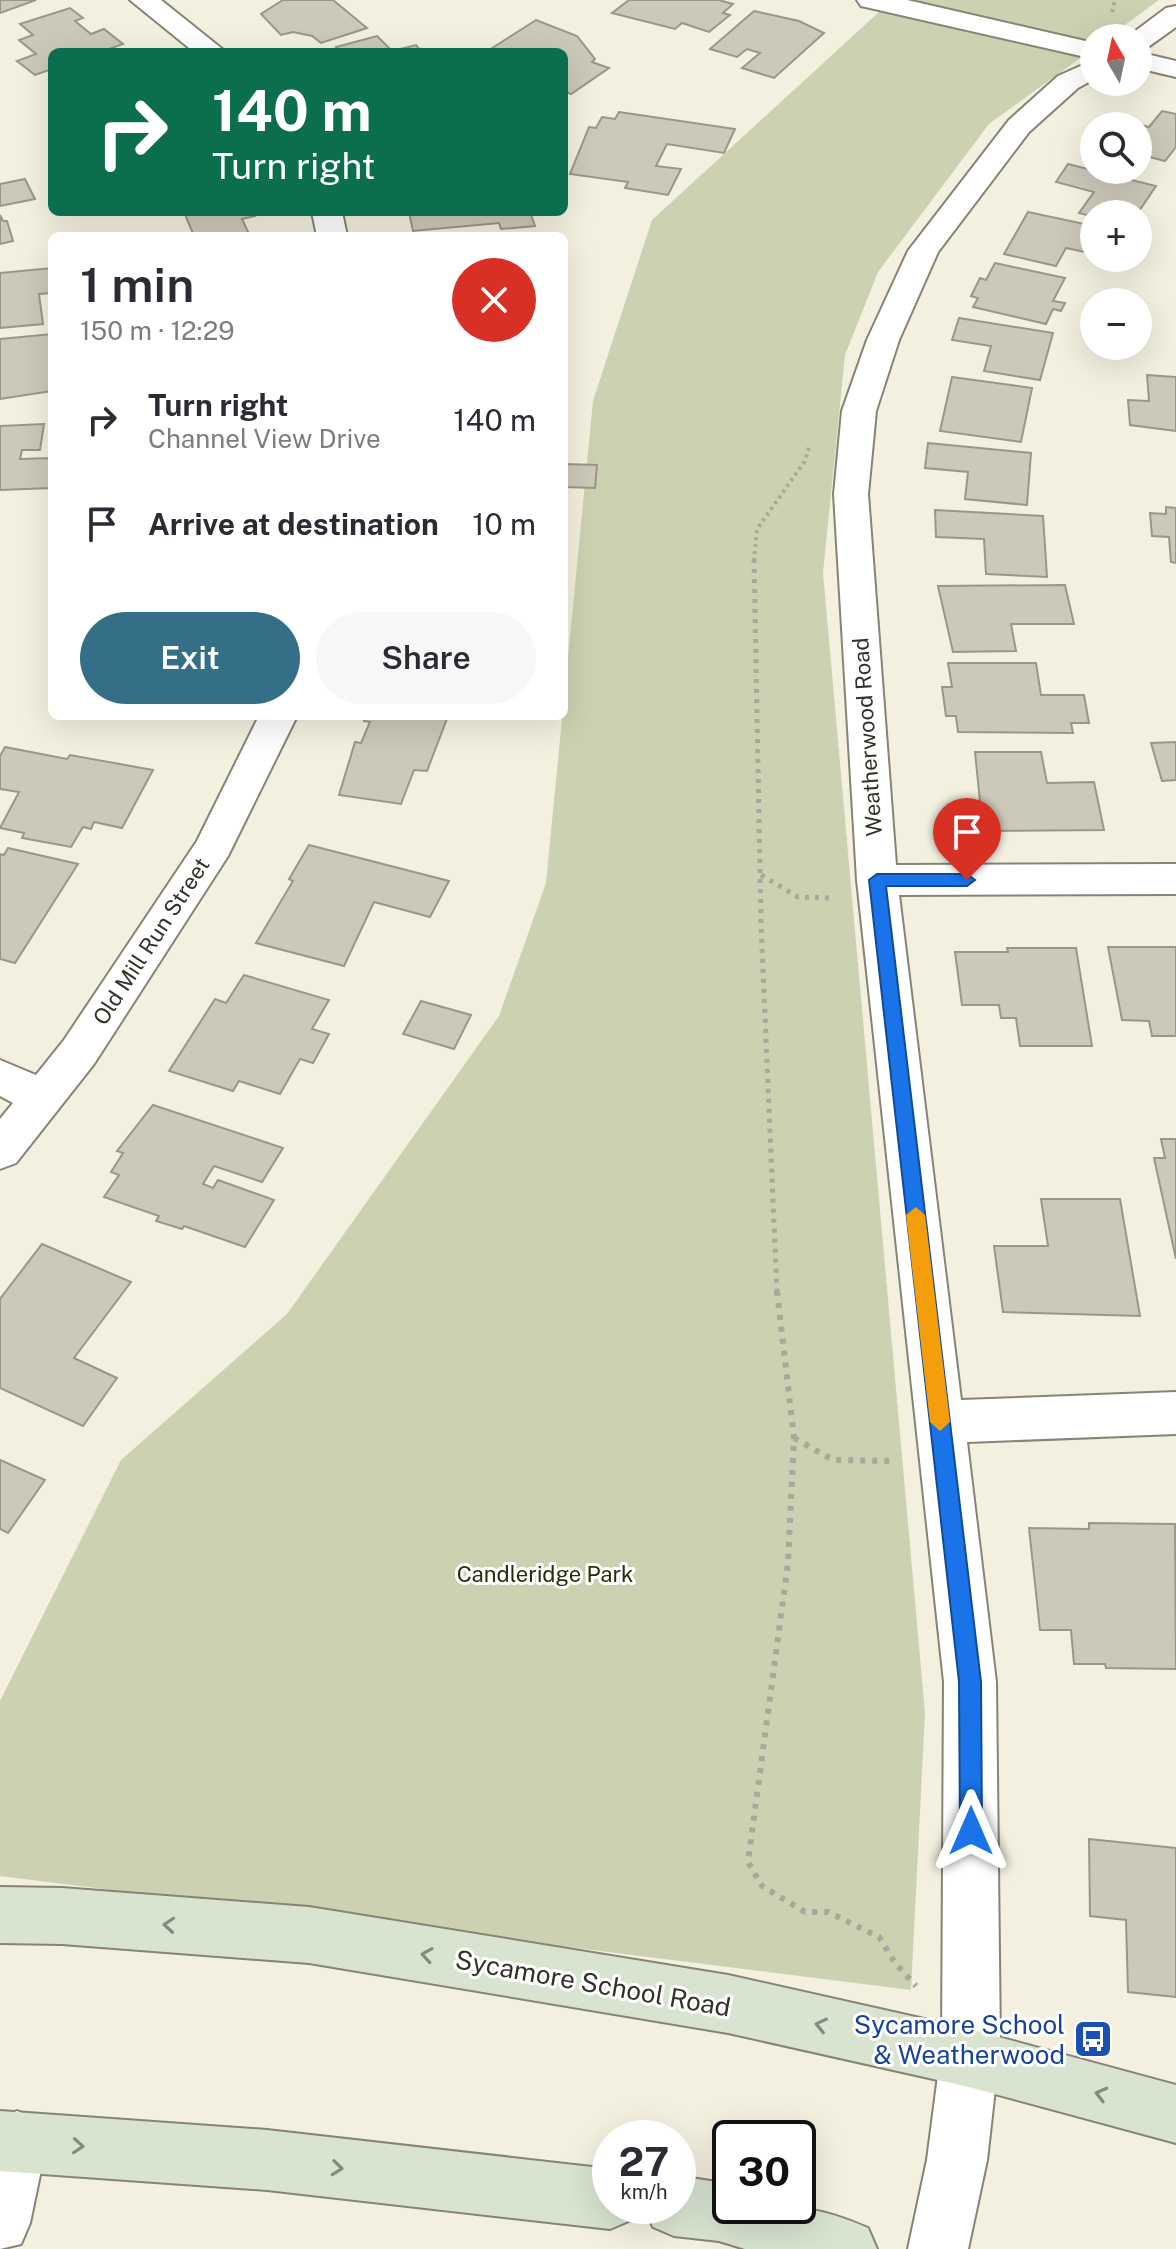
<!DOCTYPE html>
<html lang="en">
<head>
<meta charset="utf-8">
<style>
	body { margin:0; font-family:"Public Sans",sans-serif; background:#f7f7f7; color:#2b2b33; height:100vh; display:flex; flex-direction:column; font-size:30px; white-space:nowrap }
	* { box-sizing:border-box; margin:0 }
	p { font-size:26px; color:#7c7c81 }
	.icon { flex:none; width:44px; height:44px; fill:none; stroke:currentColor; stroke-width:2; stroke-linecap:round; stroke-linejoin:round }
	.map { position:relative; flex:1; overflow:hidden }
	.details { position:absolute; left:48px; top:232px; width:520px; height:488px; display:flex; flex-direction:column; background:#fff; border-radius:12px; box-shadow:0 8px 32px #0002 }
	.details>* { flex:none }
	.guide { position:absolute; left:48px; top:48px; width:520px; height:168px; border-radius:12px; box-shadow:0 8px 32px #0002; background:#0b6e4f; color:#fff; overflow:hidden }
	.needle { width:52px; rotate:351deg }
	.buttons { position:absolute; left:1080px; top:24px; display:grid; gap:16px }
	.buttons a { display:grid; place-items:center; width:72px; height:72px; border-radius:50%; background:#fff; box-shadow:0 8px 32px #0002; font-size:40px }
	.speed { position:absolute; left:592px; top:2120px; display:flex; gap:16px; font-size:40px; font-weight:700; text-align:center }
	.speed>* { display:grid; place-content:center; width:104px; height:104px; border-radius:50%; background:#fff; box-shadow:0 8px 32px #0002; line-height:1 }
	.speed small { font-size:20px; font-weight:400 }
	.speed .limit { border:4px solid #111; border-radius:12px; background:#fff; color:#111 }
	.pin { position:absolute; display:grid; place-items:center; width:68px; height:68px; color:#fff; margin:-82px -34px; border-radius:50% 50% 50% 0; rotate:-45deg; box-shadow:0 0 8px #0007 }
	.pin .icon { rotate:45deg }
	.me { position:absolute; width:88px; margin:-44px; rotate:0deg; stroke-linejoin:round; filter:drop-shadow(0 0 6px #0008) }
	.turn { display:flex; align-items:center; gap:28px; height:168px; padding:0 32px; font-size:36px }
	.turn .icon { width:104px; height:104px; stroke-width:2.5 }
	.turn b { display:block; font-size:56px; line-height:68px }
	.round { display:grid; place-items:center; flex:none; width:84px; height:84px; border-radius:42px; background:#f7f7f7 }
	.head { display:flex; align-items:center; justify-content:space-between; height:136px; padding:0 32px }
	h1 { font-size:48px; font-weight:600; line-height:60px }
	.button { display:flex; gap:16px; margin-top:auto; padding:16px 32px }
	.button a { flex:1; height:92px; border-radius:48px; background:#346e87; color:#fff; font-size:32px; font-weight:600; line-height:92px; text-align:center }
	.button a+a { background:#f7f7f7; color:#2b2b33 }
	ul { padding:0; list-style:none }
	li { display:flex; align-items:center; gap:24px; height:104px; padding:0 32px }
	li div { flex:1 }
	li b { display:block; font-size:30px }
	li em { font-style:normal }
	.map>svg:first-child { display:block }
	.green { fill:#ccd2b1 }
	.building { fill:#ccc9b9; stroke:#9a9788; stroke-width:2 }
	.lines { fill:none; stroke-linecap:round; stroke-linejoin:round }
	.minor-casing { stroke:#868475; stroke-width:4 }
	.secondary-casing { stroke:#868475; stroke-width:4 }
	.path-far2 { stroke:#aaa89b; stroke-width:4; stroke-dasharray:3 4; stroke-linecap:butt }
	.path-far1 { stroke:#aaa89b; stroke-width:5; stroke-dasharray:4 6; stroke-linecap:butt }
	.path { stroke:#aaa89b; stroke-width:6; stroke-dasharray:5 7; stroke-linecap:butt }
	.minor { fill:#fff; fill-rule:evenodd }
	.secondary { fill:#d8e4d0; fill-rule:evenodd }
	.oneway { stroke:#858a7d }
	.route { fill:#1a73e8; stroke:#114b97; stroke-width:2 }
	.slow { fill:#f59e0b }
	.labels { text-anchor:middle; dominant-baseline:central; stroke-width:6; stroke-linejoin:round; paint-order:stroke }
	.street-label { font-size:22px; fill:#32312a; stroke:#fff }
	.park-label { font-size:22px; fill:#292d07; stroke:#fff }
	.near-street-label { font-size:26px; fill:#32312a; stroke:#fff }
	.near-transit-label { font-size:26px; fill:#164399; stroke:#fff; text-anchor:end }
</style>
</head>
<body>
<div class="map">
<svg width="1176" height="2249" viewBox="0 0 1176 2249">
	<rect width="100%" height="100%" fill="#f3f0df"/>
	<polygon class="green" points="892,0 1159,0 1107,38 1094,38 1094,48 989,124 878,272 845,355 823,573 925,1713 911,1990 0,1876 0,1701 121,1460 287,1314 499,1016 546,883 593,401 652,220"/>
	<g class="building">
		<polygon points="0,0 36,0 0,13"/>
		<polygon points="283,0 333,0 367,28 321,43 312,36 293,32 281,35 261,14"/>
		<polygon points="629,0 719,0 733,4 723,13 730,15 709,32 682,23 675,29 612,13"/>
		<polygon points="70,8 83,18 75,21 91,34 104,29 123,44 101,52 52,52 52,69 35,75 17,61 36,54 19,40 33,35 20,24"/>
		<polygon points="754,11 799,21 824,33 774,78 742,68 760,53 747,49 737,57 710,49"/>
		<polygon points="536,20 577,36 595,59 592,62 609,68 571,94 564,91 564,52 486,52"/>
		<polygon points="377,36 392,51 416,45 422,52 335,52 340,51 336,47"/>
		<polygon points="1162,111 1176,114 1176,147 1165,161 1138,154 1138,126 1098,126 1106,116 1149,127"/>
		<polygon points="619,112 735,129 724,153 667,144 656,166 681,169 668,195 625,188 628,182 570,174 589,127 596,128 602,117 615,119"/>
		<polygon points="1068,164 1156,186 1137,214 1094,214 1094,217 1079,213 1094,192 1056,182"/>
		<polygon points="25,179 35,199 0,206 0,184"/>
		<polygon points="184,212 253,212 255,216 242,219 250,236 194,236"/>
		<polygon points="409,212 530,212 535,226 501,229 499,223 413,231"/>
		<polygon points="1028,212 1094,226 1094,254 1066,248 1056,266 1004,254"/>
		<polygon points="0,215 3,221 7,221 13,241 0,244"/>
		<polygon points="995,263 1065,278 1053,301 1065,303 1061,311 1053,309 1046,324 973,307 978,298 971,296 980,278 986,280"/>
		<polygon points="52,268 52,293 39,294 43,324 0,328 0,273"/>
		<polygon points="959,318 1053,333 1040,380 984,371 991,346 952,340"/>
		<polygon points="52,334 52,391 0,399 0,339"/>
		<polygon points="1147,375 1176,377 1176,431 1130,425 1128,400 1149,401"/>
		<polygon points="952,377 1032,388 1021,442 940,431"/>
		<polygon points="44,424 40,450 22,450 20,459 52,458 52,488 0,490 0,426"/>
		<polygon points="928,443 1031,453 1027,505 965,499 968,472 925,468"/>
		<polygon points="564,464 597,465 595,488 564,487"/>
		<polygon points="1166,507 1176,508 1176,563 1171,562 1169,537 1152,536 1150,513 1166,514"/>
		<polygon points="935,510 1043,516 1047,577 986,574 984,539 936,537"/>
		<polygon points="1065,585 1074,624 1011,624 1016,651 953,652 938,586"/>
		<polygon points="948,663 1036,663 1041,695 1084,695 1089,723 1071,723 1073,733 958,732 956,716 946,716 942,687 952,687"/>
		<polygon points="366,716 448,716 427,771 414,770 401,804 339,795 355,742 361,743 370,722 364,721"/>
		<polygon points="1176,742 1176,780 1162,781 1151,743"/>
		<polygon points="5,747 67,759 70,755 153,770 122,828 94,822 91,829 83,827 71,847 22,838 24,833 0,828 19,792 0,789 0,756"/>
		<polygon points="975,752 1041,752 1047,783 1094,782 1104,830 983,831"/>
		<polygon points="309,845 449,881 430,917 374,902 344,966 256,943 293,881 289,879"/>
		<polygon points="8,848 78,864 15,963 0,959 0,854 4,855"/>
		<polygon points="1108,947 1176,947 1176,1036 1152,1036 1149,1021 1122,1020"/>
		<polygon points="1007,948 1076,948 1092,1046 1020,1046 1016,1018 1001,1018 999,1005 962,1005 955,952 1008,952"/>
		<polygon points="244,975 329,1000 312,1029 329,1034 313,1063 300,1059 280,1094 239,1081 233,1091 169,1071 215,999 226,1003"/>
		<polygon points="421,1001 471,1015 454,1049 403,1034"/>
		<polygon points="153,1105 283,1148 262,1182 214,1166 203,1184 213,1188 218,1180 274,1200 245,1247 184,1226 182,1229 156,1221 159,1216 104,1197 119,1175 111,1172 123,1153 117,1151"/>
		<polygon points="1161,1139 1176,1139 1176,1259 1154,1158 1165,1158"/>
		<polygon points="1041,1199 1120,1199 1140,1316 1003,1312 994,1246 1048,1246"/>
		<polygon points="42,1244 131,1282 74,1358 117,1378 83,1426 0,1388 0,1299"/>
		<polygon points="0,1460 45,1480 8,1533 0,1529"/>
		<polygon points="1089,1523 1175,1524 1176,1669 1106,1668 1105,1664 1074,1664 1071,1630 1040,1630 1029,1528 1089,1529"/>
		<polygon points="1089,1839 1176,1848 1176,1997 1128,1992 1126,1920 1090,1916"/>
	</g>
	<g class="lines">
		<defs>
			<g id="minor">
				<polygon points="130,0 161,0 226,52 194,52"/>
				<polygon points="857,0 907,0 1094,43 1094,59 861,6"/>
				<polygon points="1176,6 1176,27 1148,47 1138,49 1138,38 1126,38 1166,8"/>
				<polygon points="1138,52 1176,61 1176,77 1138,68"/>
				<polygon points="1094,60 1094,79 1078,88 1029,132 938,252 899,340 876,411 868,494 896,865 1176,864 1176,894 899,895 961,1400 1176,1392 1176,1434 967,1442 996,1682 1000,2045 987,2160 968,2249 908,2249 927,2160 942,2045 944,1682 857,880 834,494 842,411 867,340 908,251 1009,120 1058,76"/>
				<polygon points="312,212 342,212 347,236 317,236"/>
				<polygon points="259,716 297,716 228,856 94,1064 16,1163 0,1169 0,1119 13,1103 0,1096 0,1060 36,1075 64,1040 197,841"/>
				<polygon points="17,2111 38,2120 47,2141 30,2223 21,2244 0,2249 0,2118"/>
			</g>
			<g id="secondary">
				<polygon points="0,1887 62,1888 309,1907 728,1975 969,2029 1176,2085 1176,2143 969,2087 728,2033 309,1963 62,1944 0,1943"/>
				<polygon points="0,2111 267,2130 610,2169 610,2206 637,2206 631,2220 610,2229 267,2190 0,2171"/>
				<path d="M678,2176L730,2184V2206C789,2206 813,2204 868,2228L877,2249H745L719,2241L674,2236L653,2227L644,2206H678Z"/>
			</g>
		</defs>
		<use href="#minor" class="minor-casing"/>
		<use href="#secondary" class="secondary-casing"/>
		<g class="path-far2">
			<polyline points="1112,12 1115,0"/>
			<polyline points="754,561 757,529 805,461 810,444"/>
		</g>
		<g class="path-far1">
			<polyline points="754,559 761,923 777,1293"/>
			<polyline points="761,875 798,897 833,898"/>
		</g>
		<g class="path">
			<polyline points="777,1291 794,1438 788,1563 748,1862 762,1886 805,1912 828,1912 879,1937 895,1963 916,1986"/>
			<polyline points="794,1438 833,1460 895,1461"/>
		</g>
		<use href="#minor" class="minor"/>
		<use href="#secondary" class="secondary"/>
	</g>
	<defs><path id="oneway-chevron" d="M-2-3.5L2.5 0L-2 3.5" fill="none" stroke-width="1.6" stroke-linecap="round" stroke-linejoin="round" transform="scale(2)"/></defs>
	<g class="oneway">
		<use href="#oneway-chevron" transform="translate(169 1925) rotate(-176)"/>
		<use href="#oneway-chevron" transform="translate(427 1955) rotate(-171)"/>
		<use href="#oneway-chevron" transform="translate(821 2025) rotate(-167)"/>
		<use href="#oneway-chevron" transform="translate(1101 2094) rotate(-165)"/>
		<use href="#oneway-chevron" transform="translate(78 2146) rotate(4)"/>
		<use href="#oneway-chevron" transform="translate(337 2168) rotate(6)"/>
	</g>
	<polygon class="route" points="877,874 967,874 975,880 967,886 886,886 981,1682 982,1831 979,1839 971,1842 963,1839 960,1831 959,1682 869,880"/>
	<polygon class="slow" points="916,1207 925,1215 950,1422 940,1431 930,1422 906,1215"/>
	<defs>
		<symbol id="bus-square" viewBox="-11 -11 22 22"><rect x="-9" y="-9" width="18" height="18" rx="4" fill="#1a4fb4" stroke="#fff"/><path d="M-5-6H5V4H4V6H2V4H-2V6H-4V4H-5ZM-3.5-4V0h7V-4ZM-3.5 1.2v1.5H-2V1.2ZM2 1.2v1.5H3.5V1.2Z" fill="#fff"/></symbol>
	</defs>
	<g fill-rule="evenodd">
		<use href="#bus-square" x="1071" y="2017" width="44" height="44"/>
	</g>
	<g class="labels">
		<g class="street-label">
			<text transform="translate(867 737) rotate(-94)">Weatherwood Road</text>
			<text transform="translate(151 941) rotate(-57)">Old Mill Run Street</text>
		</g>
		<g class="park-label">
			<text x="545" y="1574">Candleridge Park</text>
		</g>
		<g class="near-street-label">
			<text transform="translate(593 1983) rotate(10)">Sycamore School Road</text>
		</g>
		<g class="near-transit-label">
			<text x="1065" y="2024">Sycamore School<tspan x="1065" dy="30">&amp; Weatherwood</tspan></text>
		</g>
	</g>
</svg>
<div class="buttons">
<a><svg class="needle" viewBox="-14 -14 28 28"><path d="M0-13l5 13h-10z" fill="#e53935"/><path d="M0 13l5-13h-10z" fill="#7c7c81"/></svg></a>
<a><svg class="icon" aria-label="search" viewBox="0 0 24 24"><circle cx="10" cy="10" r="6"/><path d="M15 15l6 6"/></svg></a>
<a>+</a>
<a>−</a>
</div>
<div class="speed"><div>27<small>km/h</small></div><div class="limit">30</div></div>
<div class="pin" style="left:967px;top:880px;background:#d93025"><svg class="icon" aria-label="arrive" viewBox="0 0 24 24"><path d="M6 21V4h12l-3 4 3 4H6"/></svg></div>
<svg class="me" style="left:971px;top:1831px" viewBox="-20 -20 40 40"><path d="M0-17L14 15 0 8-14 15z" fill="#1a73e8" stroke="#fff" stroke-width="4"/></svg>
<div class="guide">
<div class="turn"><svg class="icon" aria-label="right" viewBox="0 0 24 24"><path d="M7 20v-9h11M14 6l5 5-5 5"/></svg><div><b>140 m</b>Turn right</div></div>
</div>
<section class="details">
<div class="head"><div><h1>1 min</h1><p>150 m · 12:29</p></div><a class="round" style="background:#d93025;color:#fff"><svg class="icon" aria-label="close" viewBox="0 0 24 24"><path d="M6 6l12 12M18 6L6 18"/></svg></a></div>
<ul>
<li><svg class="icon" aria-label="right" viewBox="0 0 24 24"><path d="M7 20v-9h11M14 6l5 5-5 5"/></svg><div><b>Turn right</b><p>Channel View Drive</p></div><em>140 m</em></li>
<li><svg class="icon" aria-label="arrive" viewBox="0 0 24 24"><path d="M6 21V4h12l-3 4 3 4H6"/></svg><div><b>Arrive at destination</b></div><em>10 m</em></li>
</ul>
<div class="button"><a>Exit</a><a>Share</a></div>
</section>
</div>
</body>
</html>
